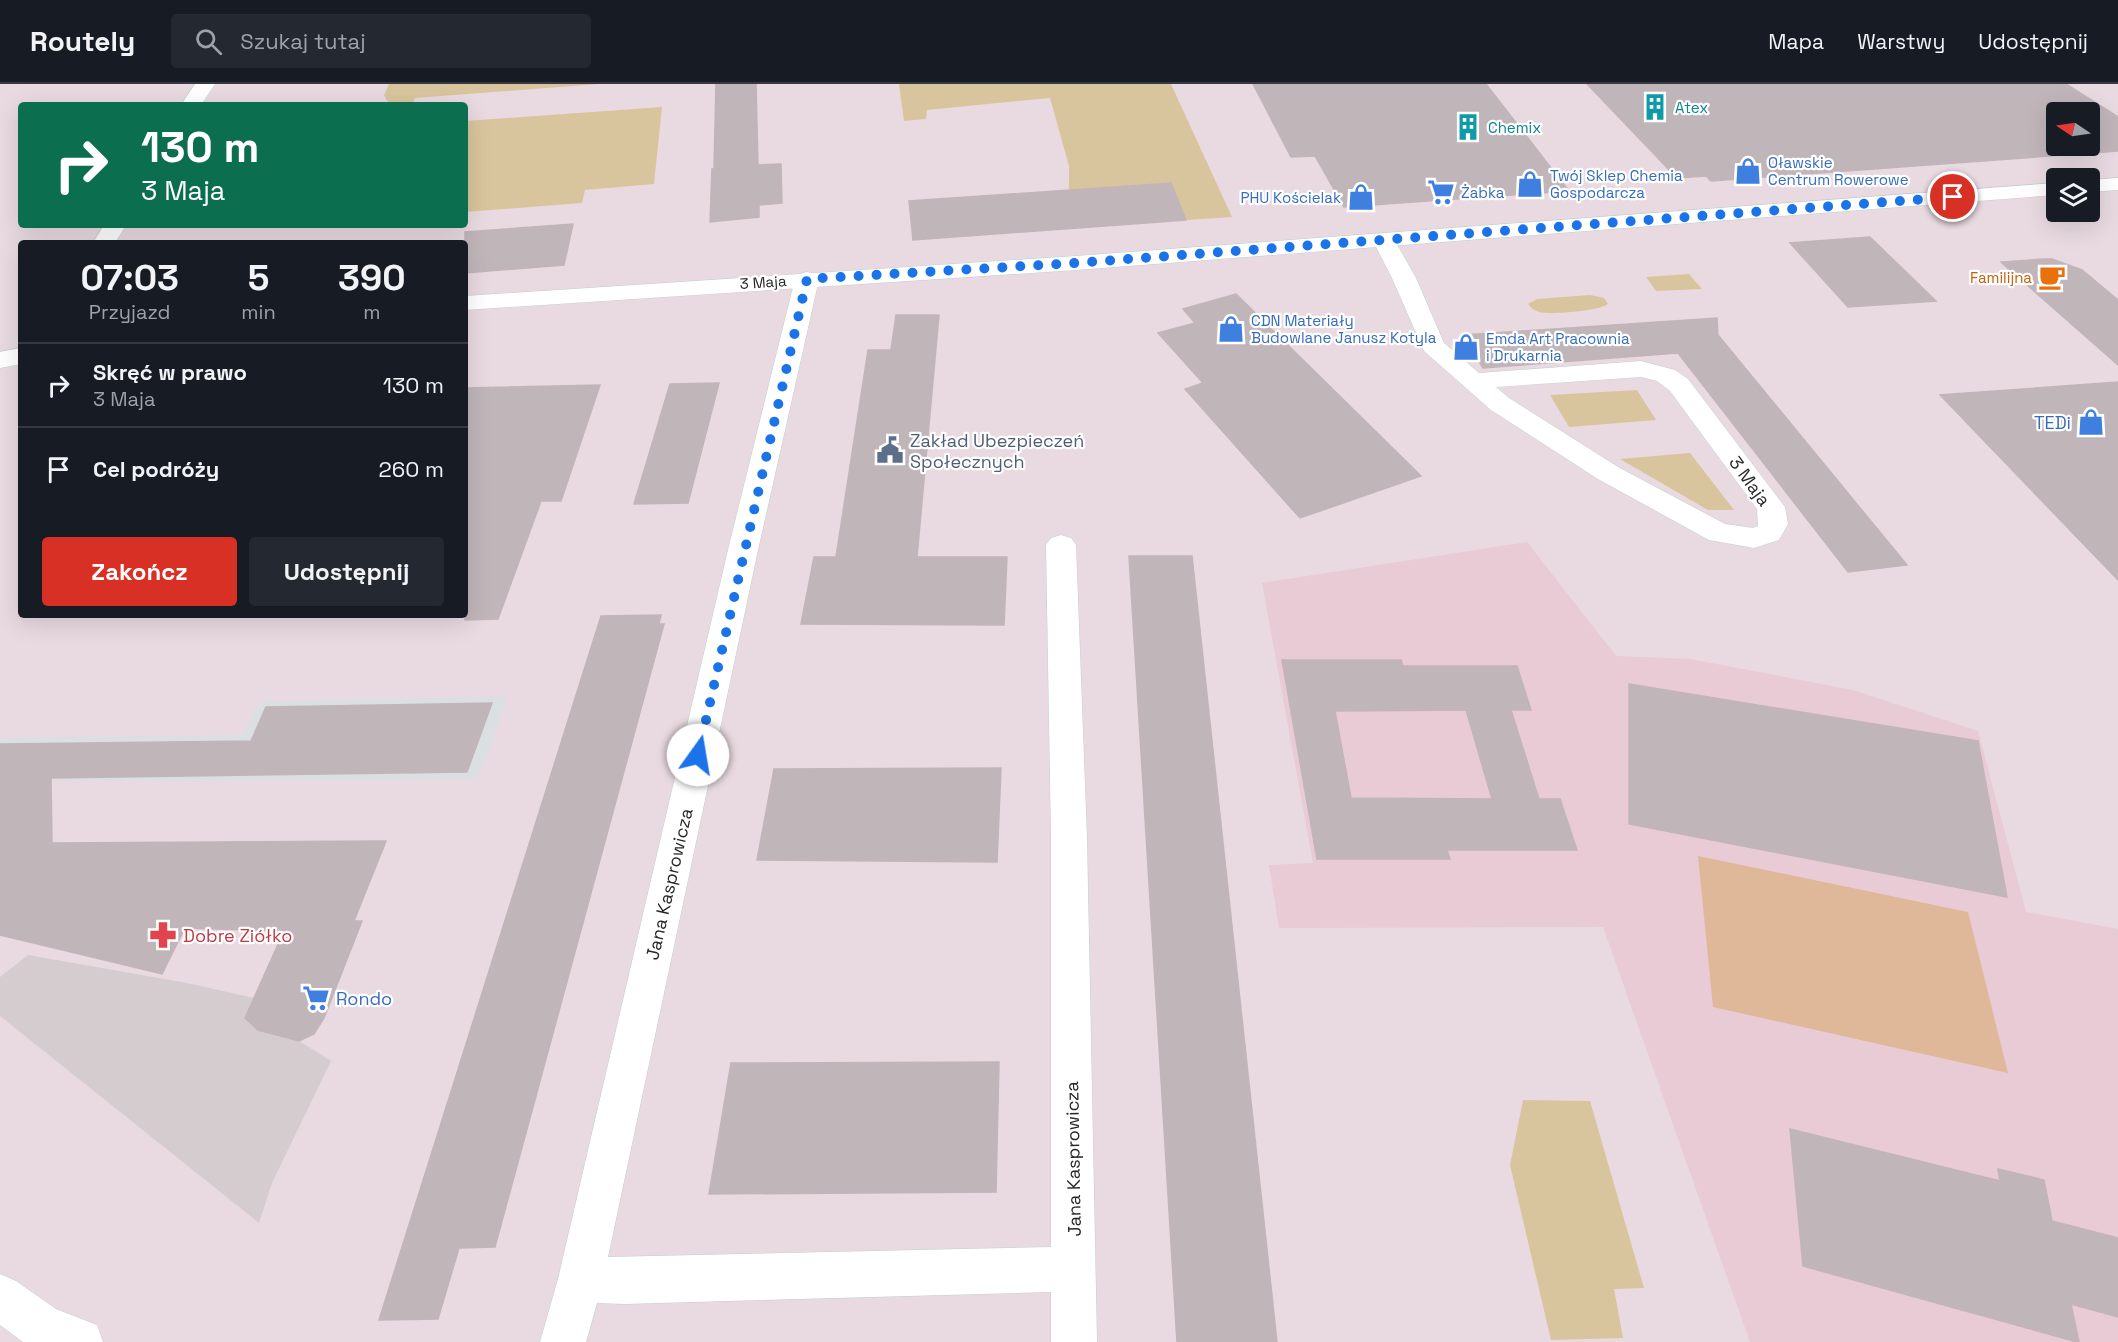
<!DOCTYPE html>
<html lang="pl">
<head>
<meta charset="utf-8">
<style>
	body { margin:0; font-family:"Space Grotesk",sans-serif; background:#242831; color:#f1f3f6; height:100vh; display:flex; flex-direction:column; font-size:22px; white-space:nowrap }
	* { box-sizing:border-box; margin:0 }
	p { font-size:20px; color:#9ea1a6 }
	.icon { flex:none; width:33px; height:33px; fill:none; stroke:currentColor; stroke-width:2; stroke-linecap:round; stroke-linejoin:round }
	.map { position:relative; flex:1; overflow:hidden }
	.side { position:absolute; left:18px; top:156px; width:450px; height:378px; display:flex; flex-direction:column; background:#171b24; border-radius:6px; box-shadow:0 6px 24px #0002 }
	.side>* { flex:none }
	.guide { position:absolute; left:18px; top:18px; width:450px; height:126px; border-radius:6px; box-shadow:0 6px 24px #0002; background:#0b6e4f; color:#fff; overflow:hidden }
	.needle { width:39px; rotate:283deg }
	.controls { position:absolute; left:2046px; top:18px; display:grid; gap:12px }
	.controls a { display:grid; place-items:center; width:54px; height:54px; border-radius:6px; background:#171b24; box-shadow:0 6px 24px #0002; font-size:30px }
	.pin { position:absolute; display:grid; place-items:center; width:51px; height:51px; color:#fff; margin:-26px; border:3px solid #fff; border-radius:50%; box-shadow:0 2px 6px #0007 }
	.me { position:absolute; width:66px; margin:-33px; rotate:13deg; stroke-linejoin:round; filter:drop-shadow(0 0 4px #0008) }
	.turn { display:flex; align-items:center; gap:21px; height:126px; padding:0 24px; font-size:27px }
	.turn .icon { width:78px; height:78px; stroke-width:2.5 }
	.turn b { display:block; font-size:42px; line-height:51px }
	.eta { display:flex; justify-content:space-evenly; align-items:center; height:102px; text-align:center }
	.eta b { font-size:36px; font-weight:700; line-height:42px }
	.primary-button { display:flex; gap:12px; margin-top:auto; padding:12px 24px }
	.primary-button a { flex:1; height:69px; border-radius:6px; background:#d93025; color:#fff; font-size:24px; font-weight:700; line-height:69px; text-align:center }
	.primary-button a+a { background:#242831; color:#f1f3f6 }
	ul { padding:0; list-style:none }
	li { display:flex; align-items:center; gap:18px; height:84px; padding:0 24px; border-top:2px solid #363941 }
	li div { flex:1 }
	li b { display:block; font-size:22px }
	li em { font-style:normal }
	header { display:flex; align-items:center; gap:36px; box-sizing:border-box; height:84px; padding:0 30px; background:#171b24; border-bottom:2px solid #363941 }
	header strong { font-size:28px }
	nav { display:flex; gap:33px; margin-inline-start:auto; font-size:21px }
	.search { width:420px; height:54px; background:#242831; display:flex; align-items:center; gap:15px; box-sizing:border-box; padding:0 21px; border-radius:6px; color:#9ea1a6; font-size:22px }
	.map>svg:first-child { display:block }
	.industrial { fill:#dadfe1 }
	.education { fill:#e8cbd4 }
	.green { fill:#d9c59d }
	.pitch { fill:#dfb899 }
	.plaza { fill:#d5ccd0 }
	.building { fill:#c0b6ba; stroke:#c3b4b9; stroke-width:1.5; fill-rule:evenodd }
	.lines { fill:none; stroke-linecap:round; stroke-linejoin:round }
	.street-casing { stroke:#c2cfce; stroke-width:1 }
	.secondary-casing { stroke:#c2cfce; stroke-width:1 }
	.street { fill:#fff; fill-rule:evenodd }
	.secondary { fill:#fff; fill-rule:evenodd }
	.route { stroke:#1a73e8; stroke-width:10; stroke-dasharray:0 18 }
	.labels { text-anchor:middle; dominant-baseline:central; stroke-width:4.5; stroke-linejoin:round; paint-order:stroke }
	.far-culture-label { font-size:15px; fill:#0d838f; stroke:#fff; text-anchor:start }
	.far-shop-label { font-size:15px; fill:#366cbe; stroke:#fff; text-anchor:start }
	.far-food-label { font-size:15px; fill:#c56008; stroke:#fff; text-anchor:end }
	.far-street-label { font-size:15px; fill:#272727; stroke:#fff }
	.shop-label { font-size:18px; fill:#366cbe; stroke:#fff; text-anchor:end }
	.service-label { font-size:18px; fill:#4e5e75; stroke:#fff; text-anchor:start }
	.street-label { font-size:18px; fill:#272727; stroke:#fff }
	.health-label { font-size:18px; fill:#be3a42; stroke:#fff; text-anchor:start }
</style>
</head>
<body>
<header>
<strong>Routely</strong>
<div class="search"><svg class="icon" aria-label="search" viewBox="0 0 24 24"><circle cx="10" cy="10" r="6"/><path d="M15 15l6 6"/></svg>Szukaj tutaj</div>
<nav><a>Mapa</a><a>Warstwy</a><a>Udostępnij</a></nav>
</header>
<div class="map">
<svg width="2118" height="1258" viewBox="0 0 2118 1258">
	<rect width="100%" height="100%" fill="#e8dae0"/>
	<polygon class="industrial" points="507,613 487,671 476,695 0,697 0,654 243,651 260,617"/>
	<polygon class="education" points="1527,458 1616,572 1690,575 1853,606 1978,647 2026,828 2118,845 2118,1258 1750,1258 1603,843 1279,844 1269,781 1313,779 1262,499"/>
	<g class="green">
		<polygon points="389,0 599,0 415,14 412,21 397,21 387,17 384,11"/>
		<polygon points="899,0 1171,0 1232,133 1186,136 1171,99 1069,106 1069,82 1050,14 927,26 926,35 904,37"/>
		<polygon points="662,23 654,100 585,106 582,119 465,128 465,37"/>
		<polygon points="1689,190 1702,205 1656,207 1646,193"/>
		<path d="M1590,211L1604,214L1608,220C1599,227 1551,231 1539,228C1534,226 1531,224 1528,220L1537,215Z"/>
		<polygon points="1637,306 1656,336 1569,343 1550,311"/>
		<polygon points="1690,369 1734,426 1708,426 1620,375"/>
		<polygon points="1523,1016 1590,1017 1644,1204 1614,1205 1623,1254 1551,1256 1510,1081"/>
	</g>
	<polygon class="pitch" points="1698,772 1968,828 2008,989 1713,923"/>
	<polygon class="plaza" points="28,871 187,899 254,914 246,934 258,946 299,957 331,977 272,1099 259,1139 0,932 0,893"/>
	<g class="building">
		<polygon points="716,0 756,0 758,81 781,80 782,119 759,121 759,133 710,138 712,85 714,85"/>
		<polygon points="1253,0 1486,0 1569,107 1344,123 1315,72 1291,73"/>
		<path d="M1587,0H2066L2118,33V67L1711,97L1706,92L1677,94ZM2056,28H2090V62H2056Z"/>
		<polygon points="1171,99 1186,136 913,156 909,117"/>
		<polygon points="573,140 564,181 465,189 465,148"/>
		<polygon points="1870,153 1936,217 1848,223 1790,159"/>
		<polygon points="2044,175 2052,175 2082,186 2118,216 2118,281 2001,178"/>
		<polygon points="1236,210 1421,392 1300,434 1185,305 1203,299 1158,249 1195,239 1183,225"/>
		<polygon points="896,231 939,231 917,473 1007,473 1004,541 801,540 814,473 836,473 868,266 891,266"/>
		<polygon points="1717,234 1718,251 1907,481 1848,488 1678,269 1483,284 1463,251"/>
		<polygon points="2118,298 2118,496 1940,311"/>
		<polygon points="719,299 688,419 634,420 670,300"/>
		<polygon points="600,301 561,417 541,417 498,535 465,536 465,304"/>
		<polygon points="1129,472 1192,472 1277,1258 1177,1258"/>
		<polygon points="661,531 659,540 664,540 495,1163 459,1164 438,1235 379,1236 601,532"/>
		<path d="M1282,576H1401L1403,582H1517L1531,626H1511L1539,715H1560L1577,766H1447L1450,775H1317ZM1466,626L1492,715L1351,714L1335,627Z"/>
		<polygon points="1629,600 1978,657 2007,813 1629,740"/>
		<polygon points="492,619 467,688 51,694 52,759 386,757 354,837 362,837 324,934 314,950 299,957 258,946 245,934 284,847 185,844 162,890 0,851 0,660 251,657 266,623"/>
		<polygon points="1001,684 997,778 757,776 774,685"/>
		<polygon points="999,978 996,1108 709,1110 731,979"/>
		<polygon points="1790,1045 2000,1097 1998,1085 2044,1096 2052,1137 2118,1154 2118,1233 2071,1220 2079,1258 2077,1258 1803,1182"/>
	</g>
	<g class="lines">
		<defs>
			<g id="street">
				<polygon points="195,0 215,0 201,21 181,21"/>
				<polygon points="104,141 126,141 115,159 93,159"/>
				<path d="M1384,150L1392,152L1395,157L1416,194L1444,259L1479,289L1641,277L1675,286L1688,295L1785,423L1788,440L1779,456L1754,464L1709,456L1598,395L1491,326L1424,267L1392,194L1373,157L1376,152ZM1641,293L1657,297L1670,307L1757,425L1758,442L1753,444L1725,440L1618,383L1509,314L1496,303Z"/>
				<polygon points="807,188 815,190 819,195 758,466 608,1173 1051,1163 1051,754 1046,461 1051,454 1061,451 1071,454 1076,461 1087,754 1097,1258 1051,1258 1051,1208 624,1220 597,1219 586,1258 540,1258 558,1195 728,466 795,195 799,190"/>
			</g>
			<g id="secondary">
				<polygon points="2118,94 2118,106 2090,108 2090,96"/>
				<polygon points="2056,99 2056,111 1076,186 465,226 465,212 1076,172"/>
				<polygon points="21,264 21,280 0,284 0,268"/>
				<polygon points="0,1190 16,1197 56,1225 97,1241 103,1258 23,1258 0,1241"/>
			</g>
		</defs>
		<use href="#street" class="street-casing"/>
		<use href="#secondary" class="secondary-casing"/>
		<use href="#street" class="street"/>
		<use href="#secondary" class="secondary"/>
	</g>
	<g class="lines">
		<polyline class="route" points="698,671 807,195 1076,179 1953,113"/>
	</g>
	<defs>
		<symbol id="building-bare" viewBox="-9 -9 18 18"><path d="M-4-6H4V6H1V3H-1V6H-4ZM-2.5-4.3h1.7v1.8h-1.7ZM.8-4.3h1.7v1.8H.8ZM-2.5-1h1.7V.8h-1.7ZM.8-1h1.7V.8H.8Z" fill="#0f9aa8" stroke="#fff" stroke-width="2.5" paint-order="stroke"/></symbol>
		<symbol id="shop-bare" viewBox="-9 -9 18 18"><path d="M-5-2.5h2.3a2.7 3.5 0 0 1 5.4 0H5L5.5 6h-11ZM-1.5-2.5h3a1.5 2.3 0 0 0-3 0Z" fill="#3f7fe0" stroke="#fff" stroke-width="2.5" paint-order="stroke"/></symbol>
		<symbol id="supermarket-bare" viewBox="-9 -9 18 18"><path d="M-6-5.5h2.5l.6 2H6L4.5 2H-2.5L-4.4-4H-6ZM-1.5 3.2a1.3 1.3 0 1 0 .1 0ZM3 3.2a1.3 1.3 0 1 0 .1 0Z" fill="#3f7fe0" stroke="#fff" stroke-width="2.5" paint-order="stroke"/></symbol>
		<symbol id="cafe-bare" viewBox="-9 -9 18 18"><path d="M-5.5-4.5H6V0H3Q3 3.5 0 3.5H-2.5Q-5.5 3.5-5.5 0ZM3-3.2v2h1.7v-2ZM-6 4.5H4V6H-6Z" fill="#e8710a" stroke="#fff" stroke-width="2.5" paint-order="stroke"/></symbol>
		<symbol id="civic-bare" viewBox="-9 -9 18 18"><path d="M-.6-6.5H3V-4.5H.6V-3L4-1V1h2V6H-6V1h2V-1L-.6-3ZM-1.2 2.5V6h2.4V2.5Z" fill="#5c6f8a" stroke="#fff" stroke-width="2.5" paint-order="stroke"/></symbol>
		<symbol id="pharmacy-bare" viewBox="-9 -9 18 18"><path d="M-2-6h4v4h4v4h-4v4h-4v-4h-4v-4h4Z" fill="#e0444e" stroke="#fff" stroke-width="2.5" paint-order="stroke"/></symbol>
	</defs>
	<g fill-rule="evenodd">
		<use href="#building-bare" x="1636" y="4" width="38" height="38"/>
		<use href="#building-bare" x="1449" y="24" width="38" height="38"/>
		<use href="#shop-bare" x="1729" y="68" width="38" height="38"/>
		<use href="#shop-bare" x="1511" y="81" width="38" height="38"/>
		<use href="#supermarket-bare" x="1422" y="89" width="38" height="38"/>
		<use href="#shop-bare" x="1342" y="94" width="38" height="38"/>
		<use href="#cafe-bare" x="2033" y="174" width="38" height="38"/>
		<use href="#shop-bare" x="1212" y="226" width="38" height="38"/>
		<use href="#shop-bare" x="1447" y="244" width="38" height="38"/>
		<use href="#shop-bare" x="2072" y="319" width="38" height="38"/>
		<use href="#civic-bare" x="871" y="347" width="38" height="38"/>
		<use href="#pharmacy-bare" x="144" y="832" width="38" height="38"/>
		<use href="#supermarket-bare" x="297" y="895" width="38" height="38"/>
	</g>
	<g class="labels">
		<g class="far-culture-label">
			<text x="1675" y="23">Atex</text>
			<text x="1488" y="43">Chemix</text>
		</g>
		<g class="far-shop-label">
			<text x="1768" y="78">Oławskie<tspan x="1768" dy="17">Centrum Rowerowe</tspan></text>
			<text x="1550" y="91">Twój Sklep Chemia<tspan x="1550" dy="17">Gospodarcza</tspan></text>
			<text x="1461" y="108">Żabka</text>
			<text x="1341" y="113" text-anchor="end">PHU Kościelak</text>
			<text x="1251" y="236">CDN Materiały<tspan x="1251" dy="17">Budowlane Janusz Kotyla</tspan></text>
			<text x="1486" y="254">Emda Art Pracownia<tspan x="1486" dy="17">i Drukarnia</tspan></text>
		</g>
		<g class="far-food-label">
			<text x="2032" y="193">Familijna</text>
		</g>
		<g class="far-street-label">
			<text transform="translate(763 198) rotate(-4)">3 Maja</text>
		</g>
		<g class="shop-label">
			<text x="2071" y="338">TEDi</text>
			<text x="336" y="914" text-anchor="start">Rondo</text>
		</g>
		<g class="service-label">
			<text x="910" y="356">Zakład Ubezpieczeń<tspan x="910" dy="21">Społecznych</tspan></text>
		</g>
		<g class="street-label">
			<text transform="translate(1750 397) rotate(54)">3 Maja</text>
			<text transform="translate(669 800) rotate(-77)">Jana Kasprowicza</text>
			<text transform="translate(1073 1075) rotate(-91)">Jana Kasprowicza</text>
		</g>
		<g class="health-label">
			<text x="183" y="851">Dobre Ziółko</text>
		</g>
	</g>
</svg>
<div class="controls">
<a><svg class="needle" viewBox="-14 -14 28 28"><path d="M0-13l5 13h-10z" fill="#e53935"/><path d="M0 13l5-13h-10z" fill="#9ea1a6"/></svg></a>
<a><svg class="icon" aria-label="layers" viewBox="0 0 24 24"><path d="M12 4l9 5-9 5-9-5zM3 14l9 5 9-5"/></svg></a>
</div>
<div class="pin" style="left:1953px;top:113px;background:#d93025"><svg class="icon" aria-label="arrive" viewBox="0 0 24 24"><path d="M6 21V4h12l-3 4 3 4H6"/></svg></div>
<svg class="me" style="left:698px;top:671px" viewBox="-20 -20 40 40"><circle r="19" fill="#fff"/><path d="M0-13L10 11 0 6-10 11z" fill="#1a73e8"/></svg>
<div class="guide">
<div class="turn"><svg class="icon" aria-label="right" viewBox="0 0 24 24"><path d="M7 20v-9h11M14 6l5 5-5 5"/></svg><div><b>130 m</b>3 Maja</div></div>
</div>
<section class="side">
<div class="eta">
<div><b>07:03</b><p>Przyjazd</p></div>
<div><b>5</b><p>min</p></div>
<div><b>390</b><p>m</p></div>
</div>
<ul>
<li><svg class="icon" aria-label="right" viewBox="0 0 24 24"><path d="M7 20v-9h11M14 6l5 5-5 5"/></svg><div><b>Skręć w prawo</b><p>3 Maja</p></div><em>130 m</em></li>
<li><svg class="icon" aria-label="arrive" viewBox="0 0 24 24"><path d="M6 21V4h12l-3 4 3 4H6"/></svg><div><b>Cel podróży</b></div><em>260 m</em></li>
</ul>
<div class="primary-button"><a>Zakończ</a><a>Udostępnij</a></div>
</section>
</div>
</body>
</html>
